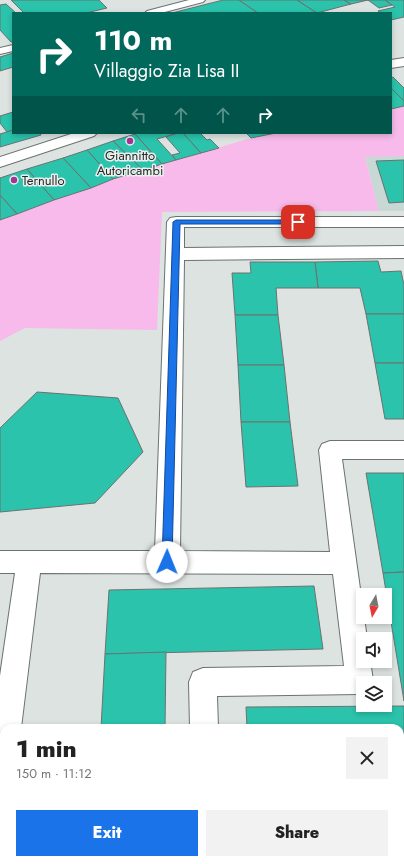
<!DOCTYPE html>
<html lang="en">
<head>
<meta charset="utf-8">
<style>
	body { margin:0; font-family:Jost,sans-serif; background:#f2f2f2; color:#222; height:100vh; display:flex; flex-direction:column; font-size:15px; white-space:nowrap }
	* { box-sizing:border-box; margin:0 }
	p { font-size:13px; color:#767676 }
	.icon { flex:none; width:22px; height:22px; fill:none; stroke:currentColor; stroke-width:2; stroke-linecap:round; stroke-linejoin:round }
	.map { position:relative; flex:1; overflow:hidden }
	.side { position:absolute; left:0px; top:724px; width:404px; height:140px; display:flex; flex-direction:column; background:#fff; border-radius:12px 12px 0 0; box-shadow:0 2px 6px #0003 }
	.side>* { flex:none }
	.guide { position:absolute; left:12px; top:12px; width:380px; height:122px; border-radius:0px; box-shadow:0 2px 6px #0003; background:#00695c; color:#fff; overflow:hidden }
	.needle { width:26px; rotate:190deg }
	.tools { position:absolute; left:356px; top:588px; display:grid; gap:8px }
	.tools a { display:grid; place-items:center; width:36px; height:36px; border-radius:0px; background:#fff; box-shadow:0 2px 6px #0003; font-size:20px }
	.pin { position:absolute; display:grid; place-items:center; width:34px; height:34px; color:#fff; margin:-17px; border-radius:8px; box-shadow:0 2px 6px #0006 }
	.me { position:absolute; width:44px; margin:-22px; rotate:1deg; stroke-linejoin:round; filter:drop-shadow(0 0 3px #0008) }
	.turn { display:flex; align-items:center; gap:14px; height:84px; padding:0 16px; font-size:18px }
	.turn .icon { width:52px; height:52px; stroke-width:2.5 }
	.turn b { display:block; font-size:28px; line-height:34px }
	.lanes { display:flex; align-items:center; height:38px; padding:0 16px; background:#0003; justify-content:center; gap:20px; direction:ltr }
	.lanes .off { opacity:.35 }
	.round { display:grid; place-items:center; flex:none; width:42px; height:42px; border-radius:0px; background:#f2f2f2 }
	.overview { display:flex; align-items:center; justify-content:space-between; height:68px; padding:0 16px }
	h1 { font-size:24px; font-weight:800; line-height:30px }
	.primary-button { display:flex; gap:8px; margin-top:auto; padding:8px 16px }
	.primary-button a { flex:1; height:46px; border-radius:0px; background:#1a73e8; color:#fff; font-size:16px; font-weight:800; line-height:46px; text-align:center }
	.primary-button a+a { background:#f2f2f2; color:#222 }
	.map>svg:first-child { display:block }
	.built { fill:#c8d9d5 }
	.green { fill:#f7baea }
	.building { fill:#2bc3ac; stroke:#6b7270 }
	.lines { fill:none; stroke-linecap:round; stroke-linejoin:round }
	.lane-casing { stroke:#6b7270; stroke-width:2 }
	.street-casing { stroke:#6b7270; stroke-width:2 }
	.primary-casing { stroke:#6b7270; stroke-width:2 }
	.lane { fill:#fff; fill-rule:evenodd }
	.street { fill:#fff; fill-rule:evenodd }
	.primary { fill:#fff; fill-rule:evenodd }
	.route { fill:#1a73e8; stroke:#114b97 }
	.poi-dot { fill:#a33493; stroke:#e9f0ee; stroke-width:1.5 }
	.labels { text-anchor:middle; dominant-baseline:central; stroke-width:3; stroke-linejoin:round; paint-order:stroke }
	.far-poi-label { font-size:13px; fill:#252827; stroke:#e9f0ee }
</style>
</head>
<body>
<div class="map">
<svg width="404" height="864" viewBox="0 0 404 864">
	<rect width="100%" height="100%" fill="#dce3e1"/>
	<polygon class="built" points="365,156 404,156 404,211 379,211"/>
	<polygon class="green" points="404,106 404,156 365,157 379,211 162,212 157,330 25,328 0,341 0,220 113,179 251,138 276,133 391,133 391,109"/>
	<g class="building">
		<polygon points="11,0 99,0 107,8 86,13 24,13"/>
		<polygon points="223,0 239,0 258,13 172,13"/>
		<polygon points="239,0 297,0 317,13 258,13"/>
		<polygon points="297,0 344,0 351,4 317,13"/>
		<polygon points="344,0 368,0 351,4"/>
		<polygon points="368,0 385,0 392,5 379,8"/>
		<polygon points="385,0 404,0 404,17 391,20 391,13 381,13 378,11 395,7"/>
		<polygon points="6,4 16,13 13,13 13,42 11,42 0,30 0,5"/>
		<polygon points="13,53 13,67 0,71 0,57"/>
		<polygon points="393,77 404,88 404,101 391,88 391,78"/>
		<polygon points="391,88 404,101 404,106 391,109"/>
		<polygon points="13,112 13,130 7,132 0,123 0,116"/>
		<polygon points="13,130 13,133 40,133 41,135 0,147 0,134"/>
		<polygon points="138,133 178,133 157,139 176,160 162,164 135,134"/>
		<polygon points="178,133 183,133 201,153 176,160 172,155 180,153 166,137"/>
		<polygon points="183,133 200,133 207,140 210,139 219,148 201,153"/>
		<polygon points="246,133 276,133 251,138"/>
		<polygon points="135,134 162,164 143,170 113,141"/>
		<polygon points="113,141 143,170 113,179 87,150"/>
		<polygon points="87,150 113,179 91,188 63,158"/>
		<polygon points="63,158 91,188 54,200 27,169"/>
		<polygon points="404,160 404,202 389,203 376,161"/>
		<polygon points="27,169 54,200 17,214 0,195 0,178"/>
		<polygon points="0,195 17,214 0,220"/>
		<polygon points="378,261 381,272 401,271 404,285 404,314 366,314 360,288 318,288 315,262"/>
		<polygon points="250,262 315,262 318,288 276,288 278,315 235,315 232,273 251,273"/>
		<polygon points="366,314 404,314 404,363 375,363"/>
		<polygon points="235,315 278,315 284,365 238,365"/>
		<polygon points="375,363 404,363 404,419 385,419"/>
		<polygon points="238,365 284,365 290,422 241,422"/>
		<polygon points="37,392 118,398 143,452 95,503 0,512 0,428"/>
		<polygon points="241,422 290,422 298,486 246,487"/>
		<polygon points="366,473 404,473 404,572 383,573"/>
		<polygon points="404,572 404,701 383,573"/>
		<polygon points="314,586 323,649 105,654 109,590"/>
		<polygon points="166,652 165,728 101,728 105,654"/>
		<polygon points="404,706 404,768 403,760 400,760 400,728 247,728 246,707"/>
		<polygon points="400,760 403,760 404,768 404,840 400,840"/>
		<polygon points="4,835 4,860 6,860 5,864 0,864 0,836"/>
		<rect x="400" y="840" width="4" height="11"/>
		<rect x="93" y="860" width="72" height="4"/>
		<polygon points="254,860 299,860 300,864 254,864"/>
		<polygon points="299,860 388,860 388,864 300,864"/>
	</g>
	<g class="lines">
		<defs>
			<g id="lane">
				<polygon points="189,0 205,0 203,2 161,13 145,13 147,11"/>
				<polygon points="13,45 13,51 0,54 0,48"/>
			</g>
			<g id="street">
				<polygon points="176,217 404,217 404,227 184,227 184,248 404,246 404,258 184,260 180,551 330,552 319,450 322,444 330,441 404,441 404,459 342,459 367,639 363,639 363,661 370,661 373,680 372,683 363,683 363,692 359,694 217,696 218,728 190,728 189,682 193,672 203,668 344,666 333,574 40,573 21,728 4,728 4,793 0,795 0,676 15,573 0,573 0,551 155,551 167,222 170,218"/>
				<rect x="191" y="860" width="32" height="4"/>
			</g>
			<g id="primary">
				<polygon points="404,58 404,66 391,68 391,60"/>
				<polygon points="74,133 97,133 94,136 0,167 0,157"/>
			</g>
		</defs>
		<use href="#lane" class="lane-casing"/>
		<use href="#street" class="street-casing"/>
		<use href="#primary" class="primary-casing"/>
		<use href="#lane" class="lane"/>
		<use href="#street" class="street"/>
		<use href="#primary" class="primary"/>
	</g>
	<polygon class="route" points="176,220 298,220 301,222 298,224 180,224 172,562 171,565 167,567 163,565 162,562 173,222"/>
	<g class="poi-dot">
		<circle cx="130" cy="141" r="4"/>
		<circle cx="14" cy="180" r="4"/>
	</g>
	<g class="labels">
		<g class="far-poi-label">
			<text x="130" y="155">Giannitto<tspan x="130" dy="15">Autoricambi</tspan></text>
			<text x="22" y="180" text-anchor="start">Ternullo</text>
		</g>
	</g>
</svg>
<div class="tools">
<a><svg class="needle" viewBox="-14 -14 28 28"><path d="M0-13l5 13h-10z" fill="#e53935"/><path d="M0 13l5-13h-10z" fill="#767676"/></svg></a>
<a><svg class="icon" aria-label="sound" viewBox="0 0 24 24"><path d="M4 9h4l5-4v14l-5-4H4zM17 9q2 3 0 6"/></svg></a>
<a><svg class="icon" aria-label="layers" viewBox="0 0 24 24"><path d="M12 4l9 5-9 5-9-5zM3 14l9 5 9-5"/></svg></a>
</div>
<div class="pin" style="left:298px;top:222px;background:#d93025"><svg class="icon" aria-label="arrive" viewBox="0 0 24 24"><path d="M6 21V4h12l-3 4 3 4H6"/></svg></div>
<svg class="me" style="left:167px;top:562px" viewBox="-20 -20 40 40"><circle r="19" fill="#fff"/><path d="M0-13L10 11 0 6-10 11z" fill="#1a73e8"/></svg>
<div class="guide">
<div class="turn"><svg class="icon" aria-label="right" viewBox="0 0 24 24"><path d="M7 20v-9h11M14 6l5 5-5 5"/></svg><div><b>110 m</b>Villaggio Zia Lisa II</div></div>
<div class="lanes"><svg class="icon off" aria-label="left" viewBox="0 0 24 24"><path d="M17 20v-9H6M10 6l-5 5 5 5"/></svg><svg class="icon off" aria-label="ahead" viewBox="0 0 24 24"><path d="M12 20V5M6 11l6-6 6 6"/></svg><svg class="icon off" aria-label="ahead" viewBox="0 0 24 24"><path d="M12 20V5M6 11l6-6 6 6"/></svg><svg class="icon" aria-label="right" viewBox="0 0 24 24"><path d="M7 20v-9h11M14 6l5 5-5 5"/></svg></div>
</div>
<section class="side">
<div class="overview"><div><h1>1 min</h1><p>150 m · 11:12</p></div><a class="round"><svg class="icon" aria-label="close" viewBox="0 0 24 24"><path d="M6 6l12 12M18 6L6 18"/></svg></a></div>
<div class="primary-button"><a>Exit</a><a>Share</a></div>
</section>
</div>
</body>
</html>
